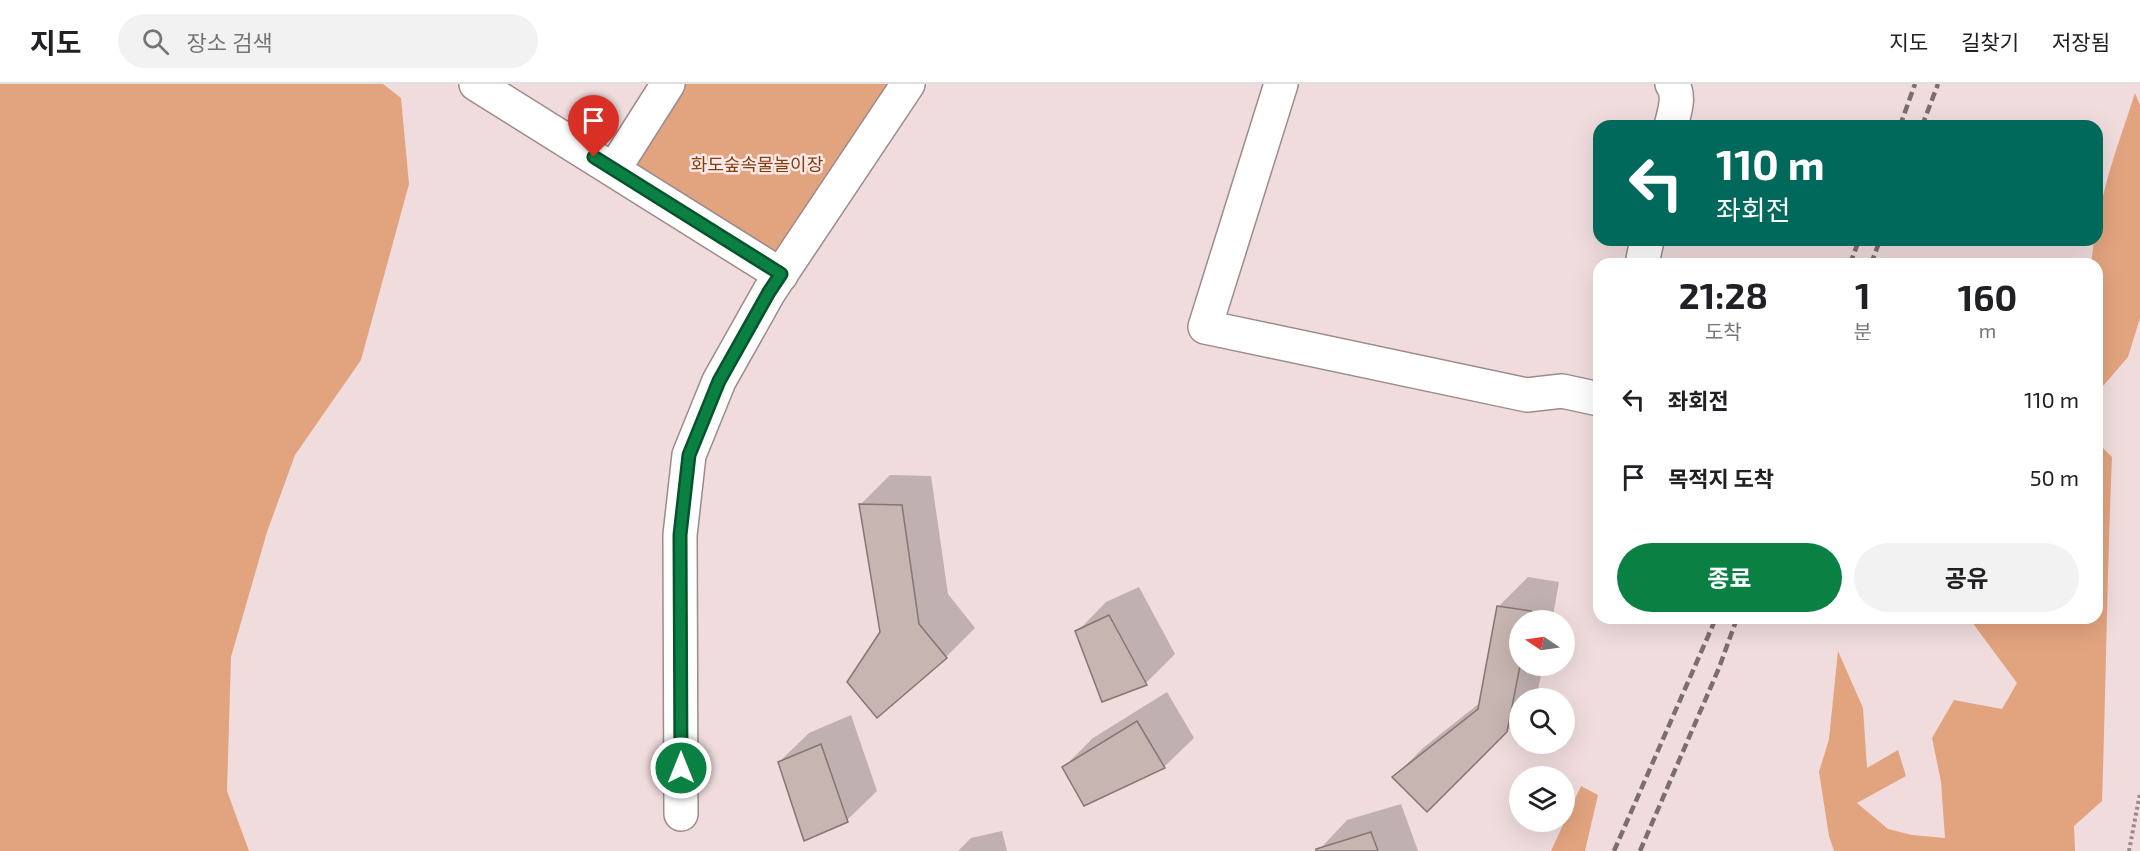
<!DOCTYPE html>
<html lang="ko">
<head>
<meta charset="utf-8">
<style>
	body { margin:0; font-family:"Exo 2","Noto Sans KR",sans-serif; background:#f2f2f2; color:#202124; height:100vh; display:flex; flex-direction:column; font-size:22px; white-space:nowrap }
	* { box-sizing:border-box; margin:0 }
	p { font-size:20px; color:#757577 }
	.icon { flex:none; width:33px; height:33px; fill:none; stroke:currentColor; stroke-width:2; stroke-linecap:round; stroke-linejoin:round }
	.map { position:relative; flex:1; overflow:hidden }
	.side { position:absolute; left:1593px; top:174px; width:510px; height:366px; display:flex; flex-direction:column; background:#fff; border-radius:18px; box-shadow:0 6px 24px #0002 }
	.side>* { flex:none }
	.banner { position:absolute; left:1593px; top:36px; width:510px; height:126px; border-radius:18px; box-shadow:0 6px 24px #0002; background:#00695c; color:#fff; overflow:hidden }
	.needle { width:39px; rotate:283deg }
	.buttons { position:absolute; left:1509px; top:526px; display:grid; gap:12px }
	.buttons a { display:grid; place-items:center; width:66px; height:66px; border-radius:50%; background:#fff; box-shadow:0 6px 24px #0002; font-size:30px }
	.pin { position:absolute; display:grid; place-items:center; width:51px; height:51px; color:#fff; margin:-62px -26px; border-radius:50% 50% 50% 0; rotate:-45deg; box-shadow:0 0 6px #0007 }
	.pin .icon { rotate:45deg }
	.me { position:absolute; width:66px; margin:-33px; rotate:0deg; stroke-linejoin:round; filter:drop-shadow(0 0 4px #0008) }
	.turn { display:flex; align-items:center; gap:21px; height:126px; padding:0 24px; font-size:27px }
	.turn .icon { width:78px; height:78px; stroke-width:2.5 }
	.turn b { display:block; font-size:42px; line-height:51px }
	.eta { display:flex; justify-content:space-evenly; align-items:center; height:102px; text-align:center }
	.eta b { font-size:36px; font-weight:700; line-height:42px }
	.action { display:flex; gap:12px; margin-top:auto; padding:12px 24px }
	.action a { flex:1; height:69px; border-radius:36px; background:#0b8043; color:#fff; font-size:24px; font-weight:700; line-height:69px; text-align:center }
	.action a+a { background:#f2f2f2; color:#202124 }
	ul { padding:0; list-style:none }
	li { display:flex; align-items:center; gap:18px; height:78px; padding:0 24px }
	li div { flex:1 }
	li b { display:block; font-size:22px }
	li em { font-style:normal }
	header { display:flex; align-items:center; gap:36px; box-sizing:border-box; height:84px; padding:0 30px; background:#fff; border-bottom:2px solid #e0e0e0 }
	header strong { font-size:28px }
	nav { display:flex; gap:33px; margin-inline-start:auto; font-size:21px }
	.search { width:420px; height:54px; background:#f2f2f2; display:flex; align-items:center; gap:15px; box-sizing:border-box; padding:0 21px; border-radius:33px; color:#757577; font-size:22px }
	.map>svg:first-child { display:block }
	.green { fill:#e2a47f }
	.shadow { fill:#0003 }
	.building { fill:#c7b5b1; stroke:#867572; stroke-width:1.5 }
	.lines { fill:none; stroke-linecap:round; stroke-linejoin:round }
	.minor-casing { stroke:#9d8b8c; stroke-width:36 }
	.path { stroke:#998a8b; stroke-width:4; stroke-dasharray:3 3; stroke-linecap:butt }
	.minor { stroke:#fff; stroke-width:33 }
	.rail { stroke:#7b6e6f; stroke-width:4.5; stroke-dasharray:9 4.5; stroke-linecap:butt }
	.route-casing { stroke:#07532c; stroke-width:15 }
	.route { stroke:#0b8043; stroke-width:10 }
	.labels { text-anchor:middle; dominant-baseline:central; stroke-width:5; stroke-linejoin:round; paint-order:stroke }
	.park-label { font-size:18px; fill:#833f07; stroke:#fde9ea }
</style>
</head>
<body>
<header>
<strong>지도</strong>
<div class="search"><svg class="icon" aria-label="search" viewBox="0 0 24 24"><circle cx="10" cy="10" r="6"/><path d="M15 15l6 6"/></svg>장소 검색</div>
<nav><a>지도</a><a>길찾기</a><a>저장됨</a></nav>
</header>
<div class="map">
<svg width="2140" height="767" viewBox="0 0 2140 767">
	<rect width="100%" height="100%" fill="#f0dcdd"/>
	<g class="green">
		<polygon points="0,0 383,0 401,14 409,100 361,276 295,371 267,448 231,573 227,707 249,767 0,767"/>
		<polygon points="667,0 908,0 781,191 614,85"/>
		<path d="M2135,9L2140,21V234L2128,273L2097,309V180H2091L2094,156H2097C2097,113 2122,51 2135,9Z"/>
		<path d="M2097,358L2112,373C2107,488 2106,602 2102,717L2074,742L2075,767H1834L1829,752L1819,688L1829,655L1838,567L1863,624L1867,684L1898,666L1906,692L1857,719L1888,745L1912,751L1945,754L1941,698L1932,654L1954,616L2002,625L2017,599L1969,534H2097Z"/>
		<polygon points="1581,702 1598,711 1585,767 1551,767"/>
	</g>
	<g class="shadow">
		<polygon points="890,391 931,392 948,510 975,544 946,573 882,548 861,420"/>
		<polygon points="1528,493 1559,498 1552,537 1520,537 1520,582 1543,582 1536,615 1520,615 1520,634 1427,726 1394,693 1423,664 1481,618 1498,523"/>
		<polygon points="1139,503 1175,570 1146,599 1077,548 1106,518"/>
		<polygon points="1167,608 1194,654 1164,683 1064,683 1093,654"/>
		<polygon points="851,631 877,707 847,736 779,678 809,649"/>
		<polygon points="1401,720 1418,767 1318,767 1347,736"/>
		<polygon points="1002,747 1007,767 958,767 971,754"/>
	</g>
	<g class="building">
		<polygon points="859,420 902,421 919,540 947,574 877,634 847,598 880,548"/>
		<polygon points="1497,522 1531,527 1529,537 1520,537 1520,582 1507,648 1427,728 1392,693 1478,625"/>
		<polygon points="1109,531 1147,601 1102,618 1075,547"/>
		<polygon points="1137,637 1165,684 1084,722 1062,683"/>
		<polygon points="821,660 848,738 804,757 778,678"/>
		<polygon points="1371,748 1378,767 1316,767 1316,765"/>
	</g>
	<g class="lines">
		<defs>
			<g id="minor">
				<polyline points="476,0 781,191"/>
				<polyline points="1281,0 1205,243 1527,311 1562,307 1599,315"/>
				<path d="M1671,42C1674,29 1681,12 1672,0"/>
				<polyline points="614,85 668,0"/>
				<polyline points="1642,180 1647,156"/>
				<polyline points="681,730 680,451 689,371 719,297 769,208 908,0"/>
			</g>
		</defs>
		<use href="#minor" class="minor-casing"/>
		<polyline class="path" points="2129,767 2140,709"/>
		<use href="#minor" class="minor"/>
		<g class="rail">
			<polyline points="1900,42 1915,0"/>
			<polyline points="1922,42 1938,0"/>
			<polyline points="1850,180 1859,156"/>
			<polyline points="1871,180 1880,156"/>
			<polyline points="1614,767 1716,534"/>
			<polyline points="1640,767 1719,584 1737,534"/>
		</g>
	</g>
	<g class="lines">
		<defs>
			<polyline id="route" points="594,73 781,190 769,208 719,297 689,371 680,451 681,684"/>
		</defs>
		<use href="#route" class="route-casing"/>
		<use href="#route" class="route"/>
	</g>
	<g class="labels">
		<g class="park-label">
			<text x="757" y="80">화도숲속물놀이장</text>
		</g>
	</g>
</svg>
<div class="buttons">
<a><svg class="needle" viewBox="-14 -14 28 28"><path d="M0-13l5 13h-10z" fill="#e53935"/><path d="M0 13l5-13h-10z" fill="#757577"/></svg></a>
<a><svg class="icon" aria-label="search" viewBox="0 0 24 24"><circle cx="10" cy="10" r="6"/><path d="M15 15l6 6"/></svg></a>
<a><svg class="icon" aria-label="layers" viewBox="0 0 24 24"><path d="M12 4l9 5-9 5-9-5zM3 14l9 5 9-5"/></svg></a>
</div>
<div class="pin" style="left:594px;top:73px;background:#d93025"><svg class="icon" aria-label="arrive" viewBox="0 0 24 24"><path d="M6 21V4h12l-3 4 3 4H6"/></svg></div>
<svg class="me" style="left:681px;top:684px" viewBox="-20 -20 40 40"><circle r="17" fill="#0b8043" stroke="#fff" stroke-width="3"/><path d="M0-11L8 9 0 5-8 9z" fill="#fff"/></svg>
<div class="banner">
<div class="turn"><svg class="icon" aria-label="left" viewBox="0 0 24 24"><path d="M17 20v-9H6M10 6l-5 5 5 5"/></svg><div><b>110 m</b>좌회전</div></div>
</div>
<section class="side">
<div class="eta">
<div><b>21:28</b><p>도착</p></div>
<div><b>1</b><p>분</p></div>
<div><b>160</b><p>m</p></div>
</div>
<ul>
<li><svg class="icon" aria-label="left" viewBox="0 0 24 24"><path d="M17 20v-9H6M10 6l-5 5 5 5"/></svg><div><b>좌회전</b></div><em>110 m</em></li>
<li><svg class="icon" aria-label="arrive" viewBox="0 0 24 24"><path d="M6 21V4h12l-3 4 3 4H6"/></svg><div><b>목적지 도착</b></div><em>50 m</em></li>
</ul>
<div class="action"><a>종료</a><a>공유</a></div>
</section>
</div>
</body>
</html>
